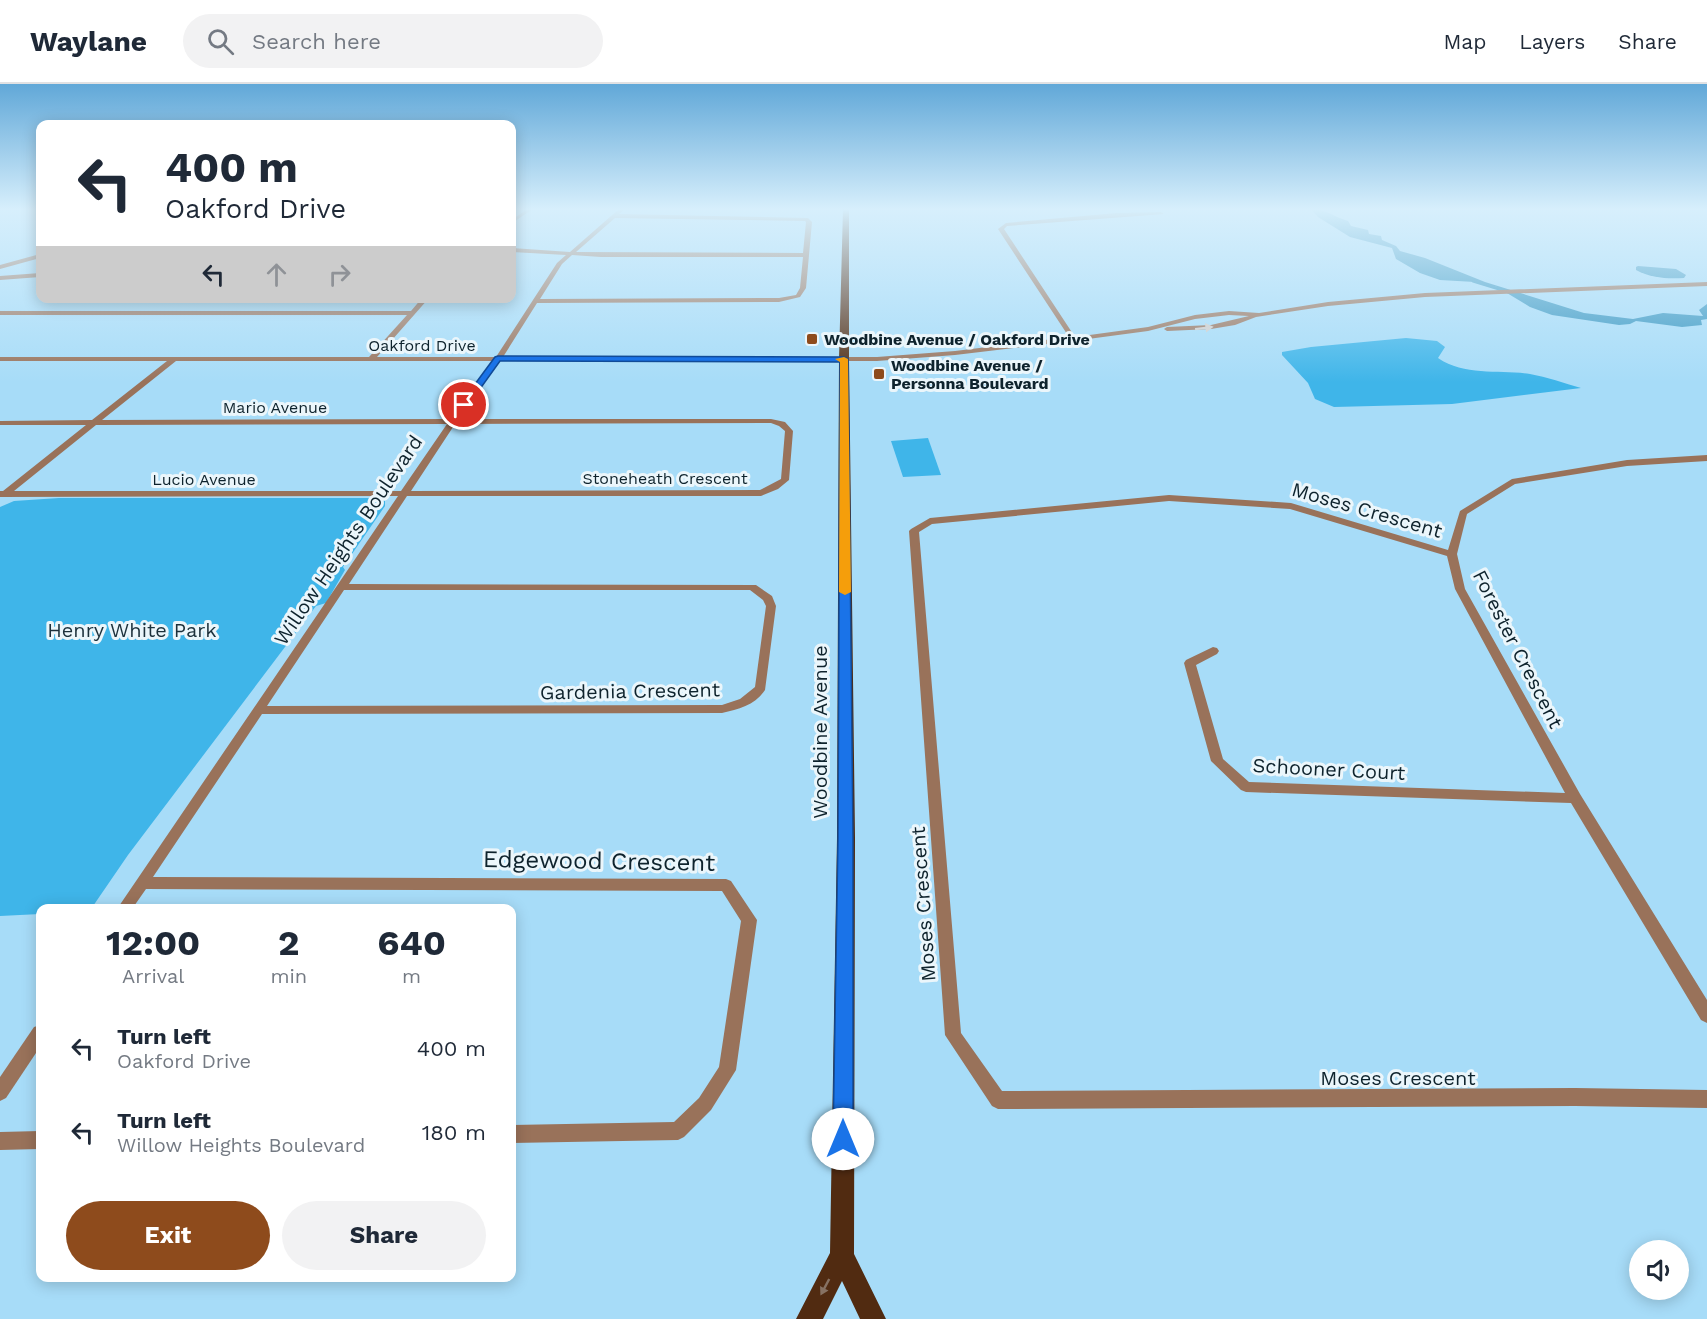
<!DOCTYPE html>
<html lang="en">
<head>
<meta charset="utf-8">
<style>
	body { margin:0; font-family:"Work Sans",sans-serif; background:#f2f2f3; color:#1f2937; height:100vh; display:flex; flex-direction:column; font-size:22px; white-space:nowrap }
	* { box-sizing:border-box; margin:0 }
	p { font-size:20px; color:#747a83 }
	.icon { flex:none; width:33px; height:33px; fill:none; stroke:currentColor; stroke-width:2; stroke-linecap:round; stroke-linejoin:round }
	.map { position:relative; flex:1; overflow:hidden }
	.sheet { position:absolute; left:36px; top:820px; width:480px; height:378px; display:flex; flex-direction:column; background:#fff; border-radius:12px; box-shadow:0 3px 15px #0003 }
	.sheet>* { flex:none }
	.banner { position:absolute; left:36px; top:36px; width:480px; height:183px; border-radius:12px; box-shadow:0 3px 15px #0003; background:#fff; color:#1f2937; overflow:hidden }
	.buttons { position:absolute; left:1629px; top:1156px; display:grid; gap:12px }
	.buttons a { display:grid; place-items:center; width:60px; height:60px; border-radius:50%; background:#fff; box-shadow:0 3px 15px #0003; font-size:30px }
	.pin { position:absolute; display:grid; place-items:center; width:51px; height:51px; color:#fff; margin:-26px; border:3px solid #fff; border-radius:50%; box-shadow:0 2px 6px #0007 }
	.me { position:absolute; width:66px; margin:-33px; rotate:0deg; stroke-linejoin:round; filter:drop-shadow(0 0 4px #0008) }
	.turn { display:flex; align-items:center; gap:21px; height:126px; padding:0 30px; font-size:27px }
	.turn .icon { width:78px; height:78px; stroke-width:2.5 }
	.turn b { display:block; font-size:42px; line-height:51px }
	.lanes { display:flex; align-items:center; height:57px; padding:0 30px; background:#0003; justify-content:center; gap:30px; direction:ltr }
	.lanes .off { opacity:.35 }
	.eta { display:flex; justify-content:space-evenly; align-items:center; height:102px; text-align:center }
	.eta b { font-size:36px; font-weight:700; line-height:42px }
	.primary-button { display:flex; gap:12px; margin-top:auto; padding:12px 30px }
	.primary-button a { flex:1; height:69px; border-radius:36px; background:#8e4b1c; color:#fff; font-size:24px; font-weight:700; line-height:69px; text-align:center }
	.primary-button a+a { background:#f2f2f3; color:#1f2937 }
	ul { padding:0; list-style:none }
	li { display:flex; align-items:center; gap:18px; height:84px; padding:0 30px }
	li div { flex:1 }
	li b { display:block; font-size:22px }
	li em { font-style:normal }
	header { display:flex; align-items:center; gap:36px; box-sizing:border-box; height:84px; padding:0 30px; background:#fff; border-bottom:2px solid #e0e1e3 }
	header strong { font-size:28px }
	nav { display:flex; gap:33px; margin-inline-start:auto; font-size:21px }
	.search { width:420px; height:54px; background:#f2f2f3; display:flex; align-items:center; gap:15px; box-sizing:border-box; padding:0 21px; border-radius:33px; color:#747a83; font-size:22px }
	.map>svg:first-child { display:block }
	.green { fill:#3fb5e9 }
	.water { fill:#3796c1 }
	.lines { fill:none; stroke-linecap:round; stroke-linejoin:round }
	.stream { stroke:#3796c1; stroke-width:3 }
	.minor { fill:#99725a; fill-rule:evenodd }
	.tertiary { fill:#99725a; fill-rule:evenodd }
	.primary { fill:#512b11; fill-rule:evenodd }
	.oneway { fill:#d2cecb }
	.oneway2 { fill:#877263 }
	.route { fill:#1a73e8; stroke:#114b97; stroke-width:1.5 }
	.slow { fill:#f59e0b }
	.poi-dot { fill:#8e4b1c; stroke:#ebf6fb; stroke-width:2 }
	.labels { text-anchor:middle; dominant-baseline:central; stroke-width:6; stroke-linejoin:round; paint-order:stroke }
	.far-poi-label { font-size:16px; font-weight:bold; fill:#0e232d; stroke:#ebf6fb; text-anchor:start }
	.far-street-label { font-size:16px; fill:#0e232d; stroke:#ebf6fb }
	.street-label { font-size:20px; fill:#0e232d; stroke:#ebf6fb }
	.park-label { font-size:20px; fill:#1c313c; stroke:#ebf6fb }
	.near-street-label { font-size:24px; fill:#0e232d; stroke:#ebf6fb }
</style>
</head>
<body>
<header>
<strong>Waylane</strong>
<div class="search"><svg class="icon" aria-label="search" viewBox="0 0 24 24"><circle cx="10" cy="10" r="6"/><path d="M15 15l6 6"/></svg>Search here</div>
<nav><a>Map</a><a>Layers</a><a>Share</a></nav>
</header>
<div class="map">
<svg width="1707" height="1235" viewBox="0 0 1707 1235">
	<rect width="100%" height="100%" fill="#a7dcf8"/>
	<g class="green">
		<path d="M1406,254L1437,257L1445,263L1438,274C1466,293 1499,285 1530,290C1547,293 1564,299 1581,304L1452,320L1334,323L1315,315L1308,299L1282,271V268L1311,263Z"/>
		<polygon points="928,354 941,391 903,393 891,357"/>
		<polygon points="59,414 374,414 385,417 385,422 343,483 345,486 326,519 316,522 128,771 91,825 40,825 40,830 0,832 0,423 14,417"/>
	</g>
	<g class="water">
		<path d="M1311,125C1326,125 1334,133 1348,137L1351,142L1368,146L1369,150L1381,152L1382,156L1396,162L1400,167L1425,174L1485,198L1584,229L1633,235L1663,229L1703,232L1699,226L1707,220V235L1701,236L1702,241L1682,243L1636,237L1630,240L1619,241L1552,231L1530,223L1497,203L1475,198L1440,196L1420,189L1396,175L1392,164L1350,153L1318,133Z"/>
		<path d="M1638,182L1676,185L1686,191L1684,194C1667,195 1651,194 1636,186V183Z"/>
	</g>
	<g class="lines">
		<polyline class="stream" points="1473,197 1509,208"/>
		<g class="minor">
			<polygon points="527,125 533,125 512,139 512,136"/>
			<path d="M619,125H625L619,130L808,134L812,138L806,204L800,213L779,218L537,219L503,273H877L955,267L1069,253L998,145L1006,139L1117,129L1161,128L1164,130L1007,142L1004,145L1075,253L1148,243L1195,231L1229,227L1259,229L1328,218L1425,209L1707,198V202L1425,213L1328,222L1256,233L1235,241L1211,245L1167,247L1164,245L1167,243L1211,241L1249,232L1229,231L1195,235L1148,247L1073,257L955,271L877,277H500L458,335H771L785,338L793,347L789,396L778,405L761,412H407L349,500L756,501L772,512L776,522L765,606C755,621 739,625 722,629L262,630L153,793L726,795L731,797L757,836L736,986L711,1026L684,1053L678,1056L512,1059V1041L674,1038L699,1014L719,983L741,837L722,807L146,805L132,825H117L398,412L0,413V407H3L86,341H0V337L92,336L167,277H0V273H369L407,231H0V227H411L422,214H429L377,273H496L557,179L566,171L512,168V164L570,168ZM615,134L805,137L806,138L803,169L576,168ZM572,171L601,173H803L800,204L796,211L779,214L540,215L562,180ZM176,277H493L450,335L102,336ZM771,339L779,342L785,347L781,395L760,406L411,407L455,340ZM447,340L401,407H14L96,341ZM344,506H750L763,516L766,522L755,603L740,615L722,621L267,622Z"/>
			<polygon points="40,189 40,193 0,196 0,192"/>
			<polygon points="1707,371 1707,377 1627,382 1515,400 1467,430 1457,470 1465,505 1580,710 1707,916 1707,939 1701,936 1571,719 1246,708 1241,706 1211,677 1184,579 1186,576 1213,563 1217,564 1219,567 1217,570 1196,581 1223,675 1249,698 1565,709 1455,505 1447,472 1290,425 1169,417 932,440 919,448 961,949 1002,1007 1575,1004 1707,1006 1707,1024 1575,1022 998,1025 992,1022 945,951 909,447 911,445 930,434 1169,411 1291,419 1448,466 1460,427 1512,395 1627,376"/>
			<polygon points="40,941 40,963 6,1014 0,1017 0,993 34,943"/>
			<polygon points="40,1047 40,1065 0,1066 0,1048"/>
		</g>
		<polygon class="tertiary" points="40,170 40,174 0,185 0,181"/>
		<polygon class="primary" points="843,125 849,125 849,275 855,754 854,1170 886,1235 860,1235 842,1197 823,1235 796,1235 830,1169 837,754 839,275"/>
	</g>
	<defs><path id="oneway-solid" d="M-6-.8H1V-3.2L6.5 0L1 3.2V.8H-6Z" transform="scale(1.5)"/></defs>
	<use class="oneway" href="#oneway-solid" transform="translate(1204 244) rotate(-7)"/>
	<use class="oneway2" href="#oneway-solid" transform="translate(825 1203) rotate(118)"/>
	<linearGradient id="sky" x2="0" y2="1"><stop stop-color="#61a8d8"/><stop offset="0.42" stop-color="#d7effc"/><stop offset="1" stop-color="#d7effc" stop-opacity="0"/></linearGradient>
	<rect width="1707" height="298" fill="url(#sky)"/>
	<polygon class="route" points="498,272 844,273 848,275 853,754 853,1055 850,1063 843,1066 836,1063 833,1055 838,754 840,278 500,277 467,323 461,323 461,319 495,273"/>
	<polygon class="slow" points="844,273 848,275 851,508 845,511 839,508 840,278 835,275"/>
	<g class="poi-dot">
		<rect x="806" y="249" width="12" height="12" rx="3"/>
		<rect x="873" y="284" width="12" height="12" rx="3"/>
	</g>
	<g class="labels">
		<g class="far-poi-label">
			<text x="824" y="255">Woodbine Avenue / Oakford Drive</text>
			<text x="891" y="281">Woodbine Avenue /<tspan x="891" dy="18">Personna Boulevard</tspan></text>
		</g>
		<g class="far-street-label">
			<text x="422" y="261">Oakford Drive</text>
			<text x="275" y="323">Mario Avenue</text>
			<text x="665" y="394">Stoneheath Crescent</text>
			<text x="204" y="395">Lucio Avenue</text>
		</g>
		<g class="street-label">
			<text transform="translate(1367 426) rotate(16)">Moses Crescent</text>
			<text transform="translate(348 456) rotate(-56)">Willow Heights Boulevard</text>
			<text transform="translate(1518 565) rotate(63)">Forester Crescent</text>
			<text transform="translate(630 607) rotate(-1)">Gardenia Crescent</text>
			<text transform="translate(820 648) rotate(-90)">Woodbine Avenue</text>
			<text transform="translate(1329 685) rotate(3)">Schooner Court</text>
			<text transform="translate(923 820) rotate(-94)">Moses Crescent</text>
			<text x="1398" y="994">Moses Crescent</text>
		</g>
		<g class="park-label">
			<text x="132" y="546">Henry White Park</text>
		</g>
		<g class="near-street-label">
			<text transform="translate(599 777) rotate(1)">Edgewood Crescent</text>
		</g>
	</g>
</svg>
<div class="buttons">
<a><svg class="icon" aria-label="sound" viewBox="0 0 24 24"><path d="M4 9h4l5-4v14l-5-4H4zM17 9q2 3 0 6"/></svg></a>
</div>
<div class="pin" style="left:464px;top:321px;background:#d93025"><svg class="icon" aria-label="arrive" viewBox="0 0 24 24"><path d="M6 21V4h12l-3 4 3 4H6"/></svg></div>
<svg class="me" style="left:843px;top:1055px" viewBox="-20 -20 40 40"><circle r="19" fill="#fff"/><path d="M0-13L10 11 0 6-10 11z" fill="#1a73e8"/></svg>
<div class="banner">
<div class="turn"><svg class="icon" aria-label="left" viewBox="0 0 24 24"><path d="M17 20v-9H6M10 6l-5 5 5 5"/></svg><div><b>400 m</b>Oakford Drive</div></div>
<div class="lanes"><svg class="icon" aria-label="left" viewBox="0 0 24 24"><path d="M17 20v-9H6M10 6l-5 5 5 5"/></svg><svg class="icon off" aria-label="ahead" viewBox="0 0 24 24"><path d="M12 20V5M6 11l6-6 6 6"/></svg><svg class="icon off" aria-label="right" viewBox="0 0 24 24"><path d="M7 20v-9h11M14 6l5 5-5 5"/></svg></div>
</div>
<section class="sheet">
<div class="eta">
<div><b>12:00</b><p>Arrival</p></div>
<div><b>2</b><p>min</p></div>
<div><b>640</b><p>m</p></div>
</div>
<ul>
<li><svg class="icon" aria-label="left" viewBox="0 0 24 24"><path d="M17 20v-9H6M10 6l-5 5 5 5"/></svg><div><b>Turn left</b><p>Oakford Drive</p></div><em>400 m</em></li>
<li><svg class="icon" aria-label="left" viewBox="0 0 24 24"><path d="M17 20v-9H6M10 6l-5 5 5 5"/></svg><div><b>Turn left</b><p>Willow Heights Boulevard</p></div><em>180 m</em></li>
</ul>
<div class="primary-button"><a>Exit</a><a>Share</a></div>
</section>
</div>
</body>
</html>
